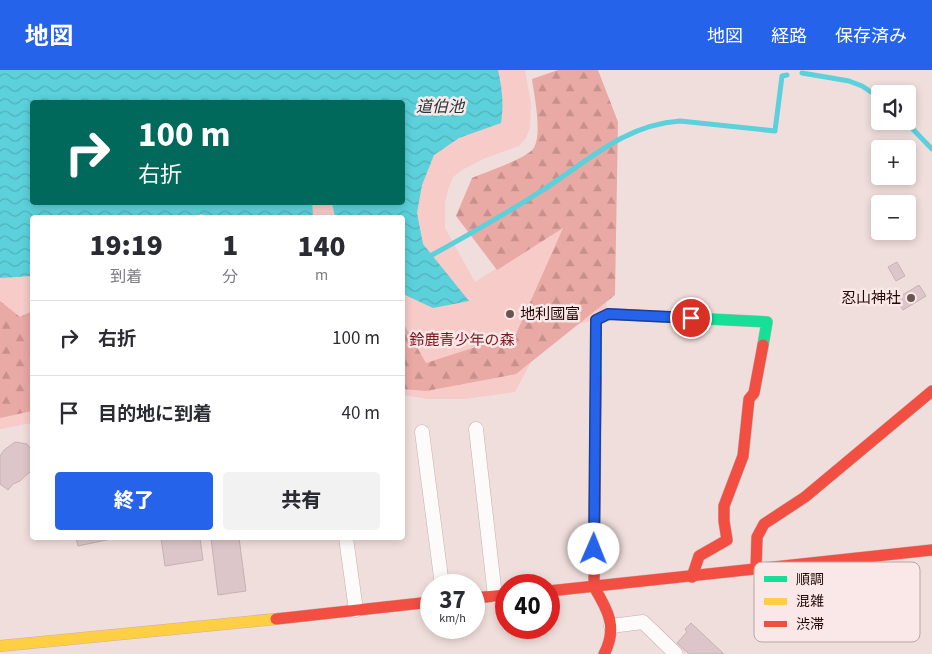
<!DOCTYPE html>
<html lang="ja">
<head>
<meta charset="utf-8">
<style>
	body { margin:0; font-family:"Source Sans 3","Noto Sans JP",sans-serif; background:#f2f2f3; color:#2b2b33; height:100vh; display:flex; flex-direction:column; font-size:19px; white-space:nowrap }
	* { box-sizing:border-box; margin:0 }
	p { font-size:16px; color:#7c7c81 }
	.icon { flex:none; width:28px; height:28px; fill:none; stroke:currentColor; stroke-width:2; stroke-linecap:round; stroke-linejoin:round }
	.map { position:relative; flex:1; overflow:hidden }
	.details { position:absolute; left:30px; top:145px; width:375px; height:325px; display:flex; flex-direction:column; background:#fff; border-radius:5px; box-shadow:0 2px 8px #0003 }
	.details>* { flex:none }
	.guide { position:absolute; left:30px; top:30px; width:375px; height:105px; border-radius:5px; box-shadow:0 2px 8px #0003; background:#00695c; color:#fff; overflow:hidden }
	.tools { position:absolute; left:871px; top:15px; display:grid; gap:10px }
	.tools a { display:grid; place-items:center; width:45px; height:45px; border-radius:5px; background:#fff; box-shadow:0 2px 8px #0003; font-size:25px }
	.speed { position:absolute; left:420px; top:504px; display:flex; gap:10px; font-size:25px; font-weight:700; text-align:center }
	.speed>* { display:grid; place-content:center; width:65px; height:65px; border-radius:50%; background:#fff; box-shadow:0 2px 8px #0003; line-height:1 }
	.speed small { font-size:12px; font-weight:400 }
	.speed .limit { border:8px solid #d22; background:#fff; color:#111 }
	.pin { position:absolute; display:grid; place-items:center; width:42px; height:42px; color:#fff; margin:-21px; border:2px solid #fff; border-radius:50%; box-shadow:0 1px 5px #0007 }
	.me { position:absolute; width:55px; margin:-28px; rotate:1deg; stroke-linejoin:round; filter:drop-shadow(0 0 4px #0008) }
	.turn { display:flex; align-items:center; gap:18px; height:105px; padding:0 25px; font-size:22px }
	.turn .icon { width:65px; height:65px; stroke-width:2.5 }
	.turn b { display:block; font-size:35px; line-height:42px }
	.eta { display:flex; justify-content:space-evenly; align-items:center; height:85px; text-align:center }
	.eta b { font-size:30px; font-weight:800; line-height:35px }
	.button { display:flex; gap:10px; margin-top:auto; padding:10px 25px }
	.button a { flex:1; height:58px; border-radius:5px; background:#2563eb; color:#fff; font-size:20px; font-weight:800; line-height:58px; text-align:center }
	.button a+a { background:#f2f2f3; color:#2b2b33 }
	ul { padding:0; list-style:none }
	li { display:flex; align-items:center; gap:15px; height:75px; padding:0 25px; border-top:1px solid #e1e1e2 }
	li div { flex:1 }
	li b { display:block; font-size:19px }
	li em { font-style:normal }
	header { display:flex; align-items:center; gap:30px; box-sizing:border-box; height:70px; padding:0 25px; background:#2563eb; color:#fff }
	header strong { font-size:24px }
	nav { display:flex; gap:28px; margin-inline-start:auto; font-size:18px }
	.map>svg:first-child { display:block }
	.green { fill:#f6cbc8; fill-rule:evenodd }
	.forest { fill:url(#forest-firs) }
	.water { fill:url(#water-waves) }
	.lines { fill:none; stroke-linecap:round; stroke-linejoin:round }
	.stream { stroke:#5cd1db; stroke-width:5 }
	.building { fill:#ddc6c9; stroke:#c7b1b4 }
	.street-casing { stroke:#c6b0ae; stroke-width:15 }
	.fast-casing { stroke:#c6b0ae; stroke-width:12 }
	.slow-casing { stroke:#c6b0ae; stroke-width:12 }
	.jam-casing { stroke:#c6b0ae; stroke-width:12 }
	.street { stroke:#fdfafa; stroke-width:14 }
	.fast { stroke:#16e098; stroke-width:11 }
	.slow { stroke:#ffcf43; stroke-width:11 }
	.jam { stroke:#f24e42; stroke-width:11 }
	.route-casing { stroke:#184099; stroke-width:12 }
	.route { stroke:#2563eb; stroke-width:9 }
	.poi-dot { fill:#6b5352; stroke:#f9e8e7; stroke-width:2 }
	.labels { text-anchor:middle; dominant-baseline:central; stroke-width:5; stroke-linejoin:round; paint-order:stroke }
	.poi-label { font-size:15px; fill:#240808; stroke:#f9e8e7; text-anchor:end }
	.park-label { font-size:15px; fill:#771a1e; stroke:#f9e8e7 }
	.water-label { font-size:16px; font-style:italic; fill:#203a3c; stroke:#f9e8e7 }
	.key { fill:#f9e8e7; stroke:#b9a5a4; stroke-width:1 }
	.key-label { font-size:14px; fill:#240808 }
</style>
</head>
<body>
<header>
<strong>地図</strong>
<nav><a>地図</a><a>経路</a><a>保存済み</a></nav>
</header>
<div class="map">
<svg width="932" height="584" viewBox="0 0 932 584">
	<defs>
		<pattern id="forest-firs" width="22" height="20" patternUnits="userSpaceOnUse" patternTransform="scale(1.25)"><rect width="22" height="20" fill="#e9a9a4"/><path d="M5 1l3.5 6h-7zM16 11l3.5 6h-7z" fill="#c8908c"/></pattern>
		<pattern id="water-waves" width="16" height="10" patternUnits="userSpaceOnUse" patternTransform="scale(1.25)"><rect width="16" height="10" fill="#5cd1db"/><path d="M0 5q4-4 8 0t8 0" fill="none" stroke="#50b2ba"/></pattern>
	</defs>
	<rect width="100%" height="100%" fill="#f0dedc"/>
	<path class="green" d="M0,0H525L531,34L530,58L526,68L519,76L483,89L462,100L453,107L448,120L445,132V158L475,212L574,149L603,197L607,240L588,252L549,258L515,322L465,329H428L403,325L402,148H32V353L0,359ZM32,32H402V132H32Z"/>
	<g class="forest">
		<path d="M558,0H598L618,52L615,225L516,304L426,321L403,319L402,251L426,293L516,264L563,158L497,200L456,146L472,108C486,102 525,89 533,79C543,66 534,25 532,9Z"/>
		<polygon points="0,231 20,247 32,241 32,341 0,348"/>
	</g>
	<path class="water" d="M0,0H498C502,18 504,34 501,53L459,68L434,85L422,115L417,143L423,174L469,231L433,238L403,224L402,148L335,147L332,133L402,132V32H32V132H312L313,145L217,148L200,144L194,148H32V206L0,208Z"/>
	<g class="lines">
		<g class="stream">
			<polyline points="802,3 849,11 862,16 880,28"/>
			<polyline points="905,51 932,79"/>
			<path d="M432,185C468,165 504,145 538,123C585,94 622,55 680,51L775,61L782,6L787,5"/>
		</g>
	</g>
	<g class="building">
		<polygon points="897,192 905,206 896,211 888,197"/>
		<polygon points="919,215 926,226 903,240 896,229"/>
		<polygon points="15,372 27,374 32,381 32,400 20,411 13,414 8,420 0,414 0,386 4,380"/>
		<polygon points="76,468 111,468 111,469 78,476"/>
		<polygon points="161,468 200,468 203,490 165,496"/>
		<polygon points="211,468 239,468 246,521 218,525"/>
		<polygon points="691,553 724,584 689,584 677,573 687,562 685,559"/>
	</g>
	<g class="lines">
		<defs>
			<g id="street">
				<polyline points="476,359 495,526"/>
				<polyline points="422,362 442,515"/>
				<polyline points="346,468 356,540"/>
				<polyline points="611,556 643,552 676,584"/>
			</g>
			<polyline id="fast" points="596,308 596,250 609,244 767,252 763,275"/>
			<polyline id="slow" points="0,576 276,549"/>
			<g id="jam">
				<path d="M596,308L594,517C608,540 618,558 604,584"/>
				<polyline points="756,499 757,467 764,454 805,427 932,321"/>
				<polyline points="692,507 699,486 727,470 724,451 724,436 743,386 749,329 754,323 763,275"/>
				<polyline points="549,521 932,480"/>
				<polyline points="474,528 506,525"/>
				<polyline points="276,549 431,532"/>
			</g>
		</defs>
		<use href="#street" class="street-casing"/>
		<use href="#fast" class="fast-casing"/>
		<use href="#slow" class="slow-casing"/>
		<use href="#jam" class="jam-casing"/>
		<use href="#street" class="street"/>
		<use href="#fast" class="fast"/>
		<use href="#slow" class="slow"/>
		<use href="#jam" class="jam"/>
	</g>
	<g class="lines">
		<defs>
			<polyline id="route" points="594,479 596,250 608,244 691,248"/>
		</defs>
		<use href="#route" class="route-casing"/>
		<use href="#route" class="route"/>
	</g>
	<g class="poi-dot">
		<circle cx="911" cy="228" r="5"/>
		<circle cx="510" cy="244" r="5"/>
	</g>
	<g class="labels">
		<g class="poi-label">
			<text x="901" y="228">忍山神社</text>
			<text x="520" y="244" text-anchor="start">地利國富</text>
		</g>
		<g class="park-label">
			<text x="462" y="270">鈴鹿青少年の森</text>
		</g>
		<g class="water-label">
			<text x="440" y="37">道伯池</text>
		</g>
	</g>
	<rect x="754" y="492" width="166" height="80" rx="8" class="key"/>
	<rect x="764" y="506" width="23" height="6" fill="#16e098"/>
	<rect x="764" y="528" width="23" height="7" fill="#ffcf43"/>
	<rect x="764" y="551" width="23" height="6" fill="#f24e42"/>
	<g class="key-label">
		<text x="796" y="514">順調</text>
		<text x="796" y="536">混雑</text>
		<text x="796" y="559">渋滞</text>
	</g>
</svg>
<div class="tools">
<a><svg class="icon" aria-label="sound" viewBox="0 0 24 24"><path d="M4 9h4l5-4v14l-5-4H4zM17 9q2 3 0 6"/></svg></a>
<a>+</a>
<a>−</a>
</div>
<div class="speed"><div>37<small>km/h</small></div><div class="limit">40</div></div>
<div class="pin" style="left:691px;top:248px;background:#d93025"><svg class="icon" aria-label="arrive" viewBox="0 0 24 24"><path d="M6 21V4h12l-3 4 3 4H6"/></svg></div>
<svg class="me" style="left:594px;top:479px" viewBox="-20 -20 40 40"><circle r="19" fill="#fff"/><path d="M0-13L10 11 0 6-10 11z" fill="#2563eb"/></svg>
<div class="guide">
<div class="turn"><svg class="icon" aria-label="right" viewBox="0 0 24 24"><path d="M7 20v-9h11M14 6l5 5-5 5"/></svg><div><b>100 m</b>右折</div></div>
</div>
<section class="details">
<div class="eta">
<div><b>19:19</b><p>到着</p></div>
<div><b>1</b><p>分</p></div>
<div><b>140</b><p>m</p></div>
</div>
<ul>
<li><svg class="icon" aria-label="right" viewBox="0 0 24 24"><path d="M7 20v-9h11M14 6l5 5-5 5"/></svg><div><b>右折</b></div><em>100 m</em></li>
<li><svg class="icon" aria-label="arrive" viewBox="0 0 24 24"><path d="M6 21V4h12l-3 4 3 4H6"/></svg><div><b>目的地に到着</b></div><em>40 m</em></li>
</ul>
<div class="button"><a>終了</a><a>共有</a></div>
</section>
</div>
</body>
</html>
